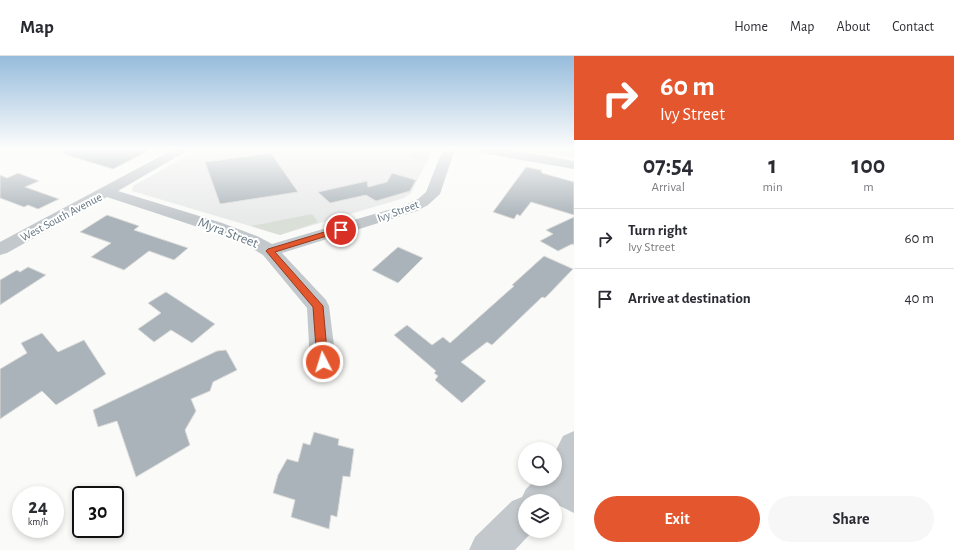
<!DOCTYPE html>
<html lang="en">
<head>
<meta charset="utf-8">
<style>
	body { margin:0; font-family:"Alegreya Sans",sans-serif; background:#f7f7f7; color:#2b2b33; height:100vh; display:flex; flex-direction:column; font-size:15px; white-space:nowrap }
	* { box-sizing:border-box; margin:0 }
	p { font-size:13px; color:#7c7c81 }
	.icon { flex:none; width:22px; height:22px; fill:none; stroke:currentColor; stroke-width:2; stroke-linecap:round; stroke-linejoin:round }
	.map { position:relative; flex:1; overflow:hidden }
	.sheet { display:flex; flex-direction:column; background:#fff; width:380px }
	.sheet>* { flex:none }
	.top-card { background:#e4572e; color:#fff; overflow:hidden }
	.fabs { position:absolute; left:518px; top:386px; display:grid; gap:8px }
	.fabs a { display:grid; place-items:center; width:44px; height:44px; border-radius:50%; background:#fff; box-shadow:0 2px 6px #0003; font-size:20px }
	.speed { position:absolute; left:12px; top:430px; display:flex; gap:8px; font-size:20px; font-weight:700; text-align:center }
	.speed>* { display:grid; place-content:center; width:52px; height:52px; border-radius:50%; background:#fff; box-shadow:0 2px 6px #0003; line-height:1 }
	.speed small { font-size:10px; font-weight:400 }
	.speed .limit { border:2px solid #111; border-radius:6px; background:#fff; color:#111 }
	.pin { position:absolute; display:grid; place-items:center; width:34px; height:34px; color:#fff; margin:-17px; border:2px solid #fff; border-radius:50%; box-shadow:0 1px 4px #0007 }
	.me { position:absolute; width:44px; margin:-22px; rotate:355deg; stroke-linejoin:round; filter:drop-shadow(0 0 3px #0008) }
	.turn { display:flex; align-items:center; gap:14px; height:84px; padding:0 20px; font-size:18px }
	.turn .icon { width:52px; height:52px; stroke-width:2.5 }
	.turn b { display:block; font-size:28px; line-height:34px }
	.eta { display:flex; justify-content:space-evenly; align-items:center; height:68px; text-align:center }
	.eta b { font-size:24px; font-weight:700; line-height:28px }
	.action { display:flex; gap:8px; margin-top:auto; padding:8px 20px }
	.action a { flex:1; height:46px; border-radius:24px; background:#e4572e; color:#fff; font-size:16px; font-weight:700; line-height:46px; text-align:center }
	.action a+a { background:#f7f7f7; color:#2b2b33 }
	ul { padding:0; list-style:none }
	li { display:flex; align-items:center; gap:12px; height:60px; padding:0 20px; border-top:1px solid #e1e1e2 }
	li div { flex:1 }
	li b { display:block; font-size:15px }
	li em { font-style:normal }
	header { display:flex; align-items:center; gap:24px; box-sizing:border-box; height:56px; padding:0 20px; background:#fff; border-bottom:1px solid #e1e1e2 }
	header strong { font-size:19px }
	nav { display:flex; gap:22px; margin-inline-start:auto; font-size:14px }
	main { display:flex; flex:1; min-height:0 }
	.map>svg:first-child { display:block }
	.built { fill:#e8e9e9 }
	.green { fill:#dadfd7 }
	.building { fill:#aab3b9; stroke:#dcdcda }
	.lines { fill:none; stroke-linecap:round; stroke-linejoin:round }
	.minor { fill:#c3c8cc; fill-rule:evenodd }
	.route { fill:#e4572e; stroke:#94391e }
	.labels { text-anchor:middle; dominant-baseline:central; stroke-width:4; stroke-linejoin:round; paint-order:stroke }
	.far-street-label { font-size:12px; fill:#657683; stroke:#fff }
	.street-label { font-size:14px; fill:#657683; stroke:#fff }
</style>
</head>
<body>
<header>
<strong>Map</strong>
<nav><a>Home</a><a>Map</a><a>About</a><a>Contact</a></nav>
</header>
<main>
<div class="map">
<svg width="574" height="494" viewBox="0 0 574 494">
	<rect width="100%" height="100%" fill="#fafaf8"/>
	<g class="built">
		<polygon points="199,93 433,93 411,137 404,142 280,179 132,135 133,130"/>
		<polygon points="525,93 574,93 574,101 555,99"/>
	</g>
	<g class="green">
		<polygon points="414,93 432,93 426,105 409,101"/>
		<polygon points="312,158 318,166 280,179 251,170"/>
	</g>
	<g class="building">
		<polygon points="64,93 152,93 113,113 63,98"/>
		<polygon points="271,97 298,136 220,148 205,106"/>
		<polygon points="526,111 541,114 542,117 574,126 574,159 531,146 520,160 517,158 514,163 493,156"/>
		<polygon points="18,117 39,125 25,131 59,143 38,153 28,149 24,151 0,142 0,119 7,122"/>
		<polygon points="392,117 416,124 410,135 376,145 366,139 330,147 318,136 367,125 368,131 387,126"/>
		<polygon points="107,159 139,170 134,174 188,192 174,204 149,195 124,214 91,201 111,187 80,176"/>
		<polygon points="574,161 574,189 572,188 558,195 540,185 553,178 546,174"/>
		<polygon points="398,191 423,202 398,227 372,214"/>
		<polygon points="544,200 573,213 545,242 542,241 492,289 487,286 461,306 486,325 462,347 435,324 438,320 434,317 436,315 394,279 407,269 432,289 443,281 450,287 514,230 512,229"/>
		<polygon points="28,211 46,219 0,249 0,224 17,214 20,216"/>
		<polygon points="166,236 215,268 192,287 171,274 154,286 138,273 161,257 148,247"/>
		<polygon points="42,277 58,296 84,284 106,318 56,349 42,335 0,363 0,313 27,297 21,287"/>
		<polygon points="226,294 237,314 213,326 210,335 191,343 196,355 185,374 190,389 136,421 117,365 98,371 93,354 217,295"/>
		<polygon points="314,376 339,383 338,389 354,393 350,421 343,420 337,461 331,459 329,473 291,461 295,444 273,437 278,419 287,403 298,406 303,387 310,389"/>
	</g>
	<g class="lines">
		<g class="minor">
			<polygon points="174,93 190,93 118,135 222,167 257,180 272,188 405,149 418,143 426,136 443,93 455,93 440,138 428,149 417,155 282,197 326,244 329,250 336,306 332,314 323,317 314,314 310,306 307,252 263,199 245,188 210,175 107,141 7,197 0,199 0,186"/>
			<polygon points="475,93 505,93 574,105 574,113 481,97"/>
			<polygon points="574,375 574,457 558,449 555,453 555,445 525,445 525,475 533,475 515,494 469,494 475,481 512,445 522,441 526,433 536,423 555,423 555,396 563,380"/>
		</g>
	</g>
	<linearGradient id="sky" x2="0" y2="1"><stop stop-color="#96bcdc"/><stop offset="0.57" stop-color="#fdfdfc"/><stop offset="1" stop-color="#fdfdfc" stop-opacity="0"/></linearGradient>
	<rect width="574" height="163" fill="url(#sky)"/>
	<polygon class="route" points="341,171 344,174 343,175 275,196 323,250 328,306 326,309 323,311 319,309 317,306 313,251 266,195 268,193"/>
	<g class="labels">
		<g class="far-street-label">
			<text transform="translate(398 155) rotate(-20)">Ivy Street</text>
			<text transform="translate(61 161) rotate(-28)">West South Avenue</text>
		</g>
		<g class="street-label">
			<text transform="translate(228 177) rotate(21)">Myra Street</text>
		</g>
	</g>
</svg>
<div class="fabs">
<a><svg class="icon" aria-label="search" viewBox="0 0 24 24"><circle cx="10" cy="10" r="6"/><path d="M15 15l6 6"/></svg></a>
<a><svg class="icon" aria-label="layers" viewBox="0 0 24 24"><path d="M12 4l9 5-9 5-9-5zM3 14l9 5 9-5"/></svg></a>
</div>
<div class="speed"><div>24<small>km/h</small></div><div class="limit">30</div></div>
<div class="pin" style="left:341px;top:174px;background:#d93025"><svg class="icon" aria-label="arrive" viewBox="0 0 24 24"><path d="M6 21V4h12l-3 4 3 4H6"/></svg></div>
<svg class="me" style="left:323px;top:306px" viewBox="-20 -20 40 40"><circle r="17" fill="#e4572e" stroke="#fff" stroke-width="3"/><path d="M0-11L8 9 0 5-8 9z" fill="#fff"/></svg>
</div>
<section class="sheet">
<div class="top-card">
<div class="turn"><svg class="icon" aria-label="right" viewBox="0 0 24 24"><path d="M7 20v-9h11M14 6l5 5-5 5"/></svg><div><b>60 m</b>Ivy Street</div></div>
</div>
<div class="eta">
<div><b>07:54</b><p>Arrival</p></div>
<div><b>1</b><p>min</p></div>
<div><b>100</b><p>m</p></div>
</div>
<ul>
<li><svg class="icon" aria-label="right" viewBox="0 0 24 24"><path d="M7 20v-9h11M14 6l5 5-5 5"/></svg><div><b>Turn right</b><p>Ivy Street</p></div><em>60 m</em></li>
<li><svg class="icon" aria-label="arrive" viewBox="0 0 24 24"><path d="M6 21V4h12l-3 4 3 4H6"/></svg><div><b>Arrive at destination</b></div><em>40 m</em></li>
</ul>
<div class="action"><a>Exit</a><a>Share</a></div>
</section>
</main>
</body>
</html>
